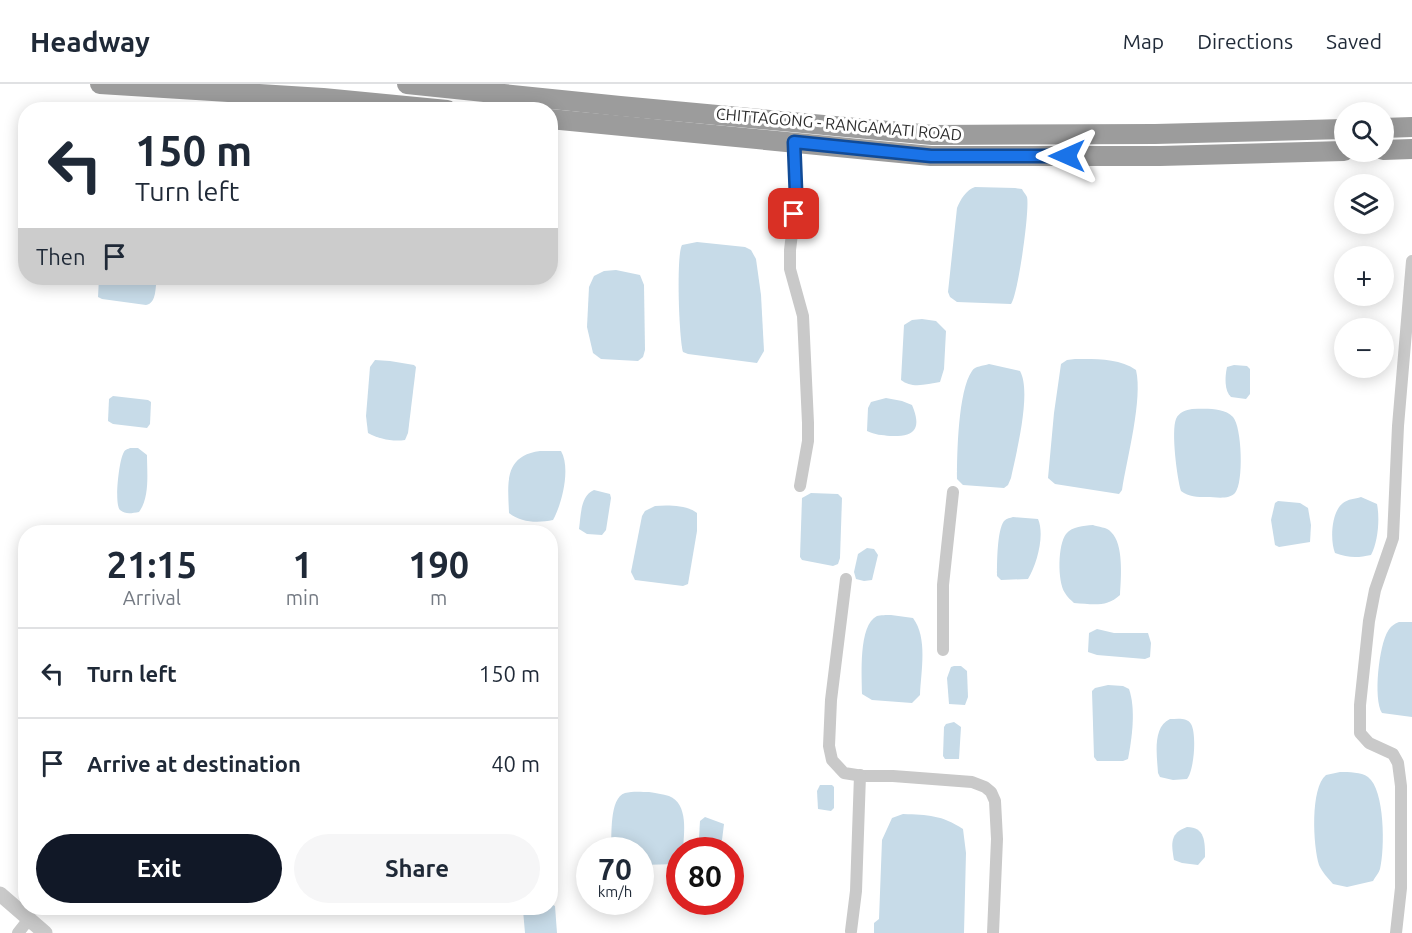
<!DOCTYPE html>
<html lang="en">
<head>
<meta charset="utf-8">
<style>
	body { margin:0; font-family:Ubuntu,sans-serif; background:#f6f6f7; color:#1f2937; height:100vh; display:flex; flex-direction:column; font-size:22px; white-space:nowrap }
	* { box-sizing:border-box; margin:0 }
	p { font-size:20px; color:#747a83 }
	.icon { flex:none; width:33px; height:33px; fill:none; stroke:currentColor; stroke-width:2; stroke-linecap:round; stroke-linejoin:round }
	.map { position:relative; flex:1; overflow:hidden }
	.drawer { position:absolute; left:18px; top:441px; width:540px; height:390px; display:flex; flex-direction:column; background:#fff; border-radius:24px; box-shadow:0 3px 15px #0003 }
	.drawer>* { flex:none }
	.hud { position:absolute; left:18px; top:18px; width:540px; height:183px; border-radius:24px; box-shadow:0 3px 15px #0003; background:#fff; color:#1f2937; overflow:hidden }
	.buttons { position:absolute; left:1334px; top:18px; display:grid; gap:12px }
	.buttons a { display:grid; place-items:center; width:60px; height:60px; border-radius:50%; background:#fff; box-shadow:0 3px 15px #0003; font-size:30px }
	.speed { position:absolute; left:576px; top:753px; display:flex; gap:12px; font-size:30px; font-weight:700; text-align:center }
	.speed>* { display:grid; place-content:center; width:78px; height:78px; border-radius:50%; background:#fff; box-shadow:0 3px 15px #0003; line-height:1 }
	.speed small { font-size:15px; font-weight:400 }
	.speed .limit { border:9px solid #d22; background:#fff; color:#111 }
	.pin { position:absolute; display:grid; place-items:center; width:51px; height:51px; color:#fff; margin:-26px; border-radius:12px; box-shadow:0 3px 9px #0006 }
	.me { position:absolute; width:66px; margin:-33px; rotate:270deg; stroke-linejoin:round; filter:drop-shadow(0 0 4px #0008) }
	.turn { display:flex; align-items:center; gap:21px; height:126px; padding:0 18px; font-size:27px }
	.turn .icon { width:78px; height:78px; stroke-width:2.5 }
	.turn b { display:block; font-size:42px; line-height:51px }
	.then { display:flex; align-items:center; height:57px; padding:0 18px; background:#0003; gap:12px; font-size:22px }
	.eta { display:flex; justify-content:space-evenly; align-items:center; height:102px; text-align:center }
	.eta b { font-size:36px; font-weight:700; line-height:42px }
	.cta { display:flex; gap:12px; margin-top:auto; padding:12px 18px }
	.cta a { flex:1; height:69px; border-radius:36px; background:#111827; color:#fff; font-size:24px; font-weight:700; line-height:69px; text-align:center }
	.cta a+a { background:#f6f6f7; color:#1f2937 }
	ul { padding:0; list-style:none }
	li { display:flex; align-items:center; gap:18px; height:90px; padding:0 18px; border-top:2px solid #e0e1e3 }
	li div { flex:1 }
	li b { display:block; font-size:22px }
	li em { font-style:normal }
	header { display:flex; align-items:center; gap:36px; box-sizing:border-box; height:84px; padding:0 30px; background:#fff; border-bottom:2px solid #e0e1e3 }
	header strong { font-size:28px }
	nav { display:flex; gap:33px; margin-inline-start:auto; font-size:21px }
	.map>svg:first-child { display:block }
	.water { fill:#c7dbe8 }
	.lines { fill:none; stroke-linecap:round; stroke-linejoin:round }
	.minor { stroke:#c9c9c9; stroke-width:12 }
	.tertiary { stroke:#c9c9c9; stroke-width:15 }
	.trunk { stroke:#9c9c9c; stroke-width:20 }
	.route-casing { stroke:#114b97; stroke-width:15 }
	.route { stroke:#1a73e8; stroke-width:10 }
	.labels { text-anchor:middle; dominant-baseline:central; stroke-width:6; stroke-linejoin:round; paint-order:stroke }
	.street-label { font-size:16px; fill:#2c2c2c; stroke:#fff }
</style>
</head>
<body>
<header>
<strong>Headway</strong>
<nav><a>Map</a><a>Directions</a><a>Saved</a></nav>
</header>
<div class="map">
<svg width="1412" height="849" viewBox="0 0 1412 849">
	<rect width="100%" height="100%" fill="#fff"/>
	<g class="water">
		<path d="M975,103L1015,104L1022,105C1022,106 1027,112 1027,113C1030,125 1018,211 1011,220L957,218L950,213L948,208L957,124C960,116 967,105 975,103Z"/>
		<path d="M697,158L745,163L751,166L756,175L761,211L764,267L757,279L688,270L683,268C679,256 676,171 682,161Z"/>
		<polygon points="616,186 640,191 644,201 645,266 643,273 638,277 601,275 593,269 587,243 589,203 594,192 604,187"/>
		<path d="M99,194H157C155,203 157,219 146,221L102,215L98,213Z"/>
		<path d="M922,235L936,237L946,247L944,285L940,298C927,300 912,305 901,296L904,241L912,236Z"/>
		<path d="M1075,275C1096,275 1119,274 1136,286C1143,315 1127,374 1122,406L1119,410L1055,400L1048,394L1054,329L1061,280L1067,276Z"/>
		<path d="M375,276L390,277L414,281L416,283L408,349L405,356C393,358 379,355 368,349L366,332L370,283Z"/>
		<path d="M989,280L1020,287C1032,308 1016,370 1011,394L1008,401L1004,404L963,401L957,395C957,370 958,307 972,287C975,282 983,282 989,280Z"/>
		<path d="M1234,281L1247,282L1250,285V310L1246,315L1231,313C1224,307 1225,292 1227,283Z"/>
		<polygon points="113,312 148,316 151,318 150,340 147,344 113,340 108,337 109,315"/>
		<path d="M886,314L902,317L912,321C922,345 915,353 890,352C882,351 875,351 867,347L868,324L871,318Z"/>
		<path d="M1192,325C1205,325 1223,323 1233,333C1242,343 1244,399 1235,409C1229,416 1215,413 1207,413C1197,413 1189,413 1181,407C1177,394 1171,347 1176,335C1179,328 1186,326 1192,325Z"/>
		<path d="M130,364H138L147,371C147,389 150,413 139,428C132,429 126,431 120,426C114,420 119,378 123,370C125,365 126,366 130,364Z"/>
		<path d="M540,367H561C571,384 562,420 553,436C539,439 521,439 509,429C508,400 503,372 540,367Z"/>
		<path d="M594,406L610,410L611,414L606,446L602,451L587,450L579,445C581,432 580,412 594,406Z"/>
		<polygon points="811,409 838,410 842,414 840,474 838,480 833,482 802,476 800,473 802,414"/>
		<path d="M1361,413L1377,420C1380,435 1378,458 1371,471C1358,474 1348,474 1335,469C1330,457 1331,428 1343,419C1348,415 1355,415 1361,413Z"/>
		<polygon points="1278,417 1300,419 1308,424 1311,441 1310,458 1279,463 1275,461 1271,436 1275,419"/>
		<path d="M655,422C668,421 687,421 697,429V447L688,500L683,502L635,496L631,488L642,432L645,427Z"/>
		<path d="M1013,433L1038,435C1045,451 1037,480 1028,495L1001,496L997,492C997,480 997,446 1004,437C1007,434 1010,434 1013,433Z"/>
		<path d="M1093,441C1098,443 1107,443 1111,448C1124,460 1121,494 1120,511C1106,524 1092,520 1074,519C1071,516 1067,513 1065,509C1057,497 1058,460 1066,450C1073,442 1083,442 1093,441Z"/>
		<polygon points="867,464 874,465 878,471 872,496 864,497 856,495 854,488 858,470"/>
		<path d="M891,531L913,534C928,554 921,587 920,611L912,619L872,616L862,610C862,592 858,541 877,532C880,531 887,531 891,531Z"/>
		<path d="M1399,538H1412V633L1382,629C1373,615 1379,561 1388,547C1391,542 1394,540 1399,538Z"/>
		<polygon points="1097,545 1114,549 1148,549 1151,559 1150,573 1145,575 1097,571 1088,568 1089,549"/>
		<polygon points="954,582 961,582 967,587 968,613 965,621 949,620 947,594 951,583"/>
		<path d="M1108,601L1123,602L1129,605C1136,625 1132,654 1128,675L1123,677H1097L1094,673L1092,607L1095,604Z"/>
		<path d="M1170,635C1177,635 1187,633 1191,640C1197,650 1194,687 1187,695L1173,696L1160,693L1158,689C1157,672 1152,643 1170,635Z"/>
		<polygon points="954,638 961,643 959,675 945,675 943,672 944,643 946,640"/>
		<path d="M1340,688C1349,688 1361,688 1368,693C1385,706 1385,765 1380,785C1379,789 1375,793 1373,797L1347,803L1333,800C1328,794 1322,788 1319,781C1313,762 1310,704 1326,691Z"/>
		<polygon points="820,701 832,701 834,703 834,724 831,727 818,725 817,707"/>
		<path d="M649,708C655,709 663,710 669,712C689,720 684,750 683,766H680L678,780L641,781L640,766H611C612,752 609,714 625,709C633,707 642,708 649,708Z"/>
		<path d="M903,730C928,731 942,731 963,745L966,769L964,849H874V839L879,835L882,756L892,734Z"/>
		<polygon points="705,733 724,740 722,756 718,757 699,754 700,737"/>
		<path d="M1187,743C1205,743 1205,758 1205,773L1198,781L1182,779L1174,776C1171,759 1170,749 1187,743Z"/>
		<polygon points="551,820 555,822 557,849 525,849 523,826 525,824 550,824"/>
	</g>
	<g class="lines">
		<g class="minor">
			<polyline points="794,58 797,109 790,166 790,185 803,232 808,339 808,357 800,402"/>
			<polyline points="846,495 831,616 829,662 832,676 844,689 863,692 893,692 972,698 985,703 991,708 995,717 997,755 993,849"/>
			<polyline points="943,566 943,501 953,408"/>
			<polyline points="851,847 856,807 860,691"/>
			<polyline points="18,849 29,835"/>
			<polyline points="1396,849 1401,804 1401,702 1398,679 1393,670 1369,659 1360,649 1360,621 1369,537 1375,506 1393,454 1398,342 1412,177"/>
		</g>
		<polyline class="tertiary" points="0,810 45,849"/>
		<g class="trunk">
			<polyline points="100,0 323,14 447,26"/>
			<polyline points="407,0 620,22 932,51 1155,50 1344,45"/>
			<polyline points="550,35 931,72 1160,72 1344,67"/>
			<polyline points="1383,44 1412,43"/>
			<polyline points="1383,66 1412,65"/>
		</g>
	</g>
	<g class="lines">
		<defs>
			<polyline id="route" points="794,130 796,109 794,58 931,72 1067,72"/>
		</defs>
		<use href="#route" class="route-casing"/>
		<use href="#route" class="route"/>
	</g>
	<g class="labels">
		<g class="street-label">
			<text transform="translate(839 40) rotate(5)">CHITTAGONG - RANGAMATI ROAD</text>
		</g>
	</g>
</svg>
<div class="buttons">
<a><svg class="icon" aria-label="search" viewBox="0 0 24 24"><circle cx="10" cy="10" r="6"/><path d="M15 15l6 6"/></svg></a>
<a><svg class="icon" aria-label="layers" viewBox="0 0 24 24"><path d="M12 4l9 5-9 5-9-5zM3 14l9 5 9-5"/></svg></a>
<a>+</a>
<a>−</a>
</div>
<div class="speed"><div>70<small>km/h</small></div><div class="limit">80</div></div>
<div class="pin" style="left:794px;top:130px;background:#d93025"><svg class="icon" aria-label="arrive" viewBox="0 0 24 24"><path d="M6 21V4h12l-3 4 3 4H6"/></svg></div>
<svg class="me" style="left:1067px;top:72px" viewBox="-20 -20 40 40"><path d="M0-17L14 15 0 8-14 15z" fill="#1a73e8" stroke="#fff" stroke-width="4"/></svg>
<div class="hud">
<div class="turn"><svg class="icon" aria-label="left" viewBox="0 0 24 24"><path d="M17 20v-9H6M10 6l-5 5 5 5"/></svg><div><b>150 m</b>Turn left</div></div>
<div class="then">Then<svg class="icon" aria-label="arrive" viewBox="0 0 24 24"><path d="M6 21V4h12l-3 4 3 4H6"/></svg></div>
</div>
<section class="drawer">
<div class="eta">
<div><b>21:15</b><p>Arrival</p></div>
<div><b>1</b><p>min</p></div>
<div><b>190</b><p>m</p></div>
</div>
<ul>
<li><svg class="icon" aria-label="left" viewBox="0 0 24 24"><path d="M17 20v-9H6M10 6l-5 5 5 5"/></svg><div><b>Turn left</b></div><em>150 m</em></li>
<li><svg class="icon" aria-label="arrive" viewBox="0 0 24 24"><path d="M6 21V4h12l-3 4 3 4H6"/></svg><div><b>Arrive at destination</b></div><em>40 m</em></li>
</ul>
<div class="cta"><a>Exit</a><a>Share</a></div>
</section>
</div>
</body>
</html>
